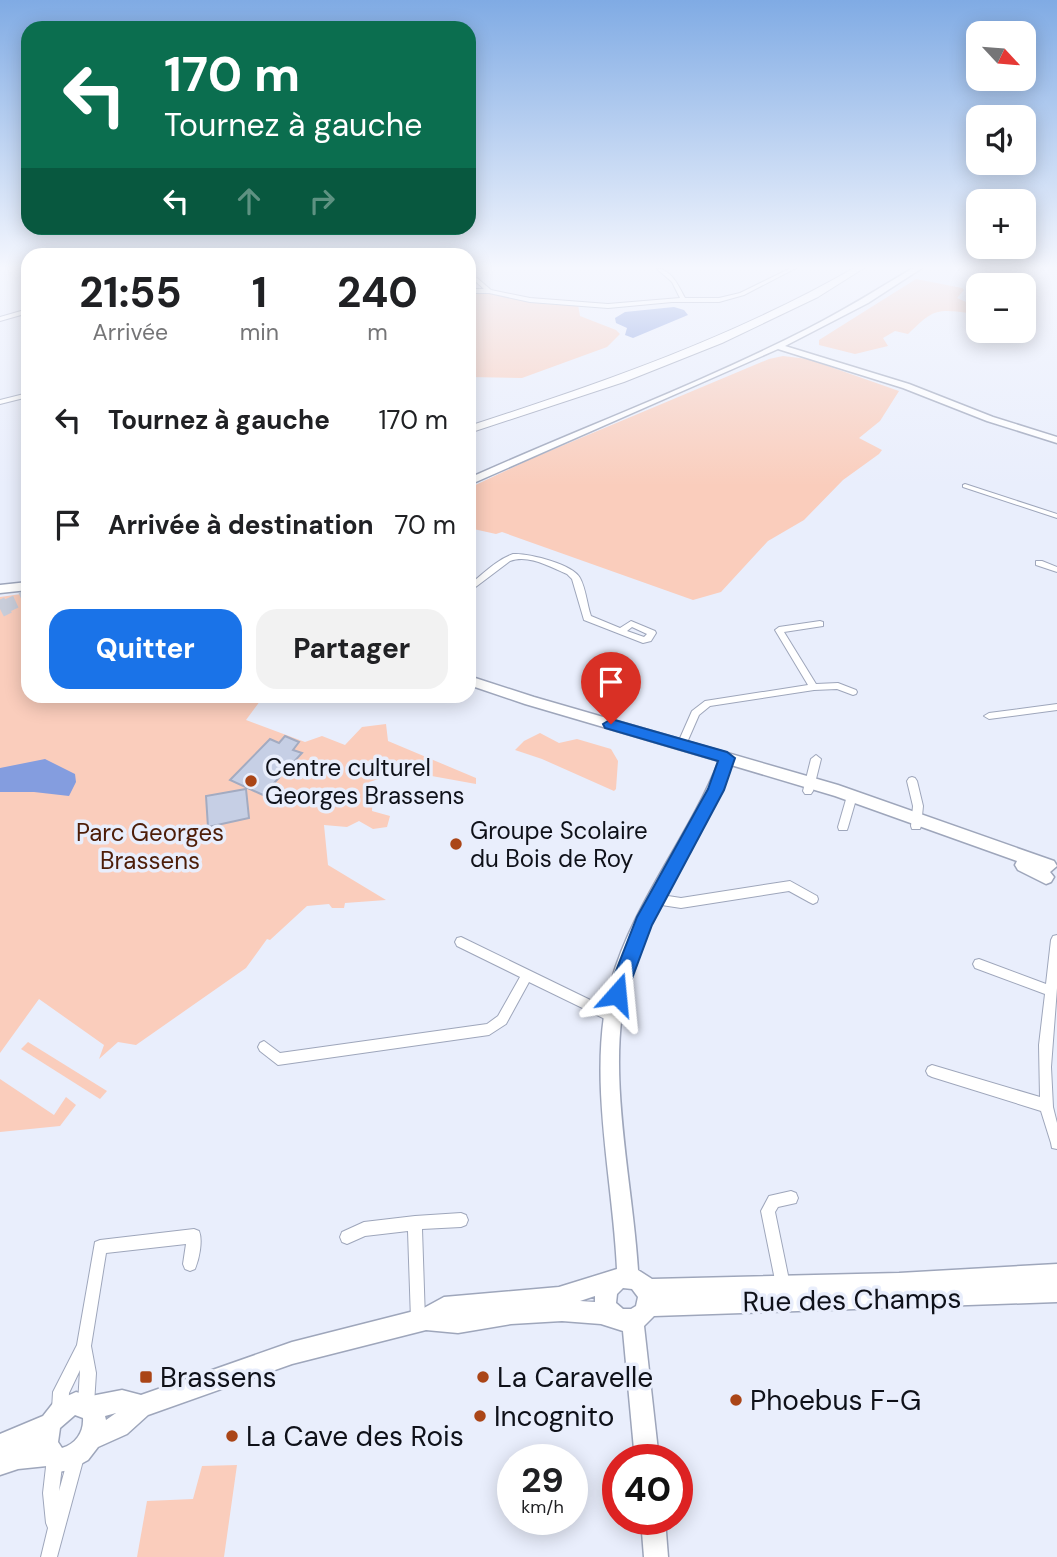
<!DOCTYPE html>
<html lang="fr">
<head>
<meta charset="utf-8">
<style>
	body { margin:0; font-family:"DM Sans",sans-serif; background:#f2f2f2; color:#202124; height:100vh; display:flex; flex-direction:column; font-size:26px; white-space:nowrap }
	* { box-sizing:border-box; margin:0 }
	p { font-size:23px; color:#757577 }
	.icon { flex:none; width:38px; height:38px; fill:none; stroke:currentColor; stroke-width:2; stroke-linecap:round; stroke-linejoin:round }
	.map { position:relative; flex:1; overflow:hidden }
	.side { position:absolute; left:21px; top:248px; width:455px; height:455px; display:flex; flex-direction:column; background:#fff; border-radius:21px; box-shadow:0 4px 18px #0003 }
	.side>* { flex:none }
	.guide { position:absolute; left:21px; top:21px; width:455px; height:214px; border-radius:21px; box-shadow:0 4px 18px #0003; background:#0b6e4f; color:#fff; overflow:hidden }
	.needle { width:46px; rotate:116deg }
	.controls { position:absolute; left:966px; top:21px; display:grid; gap:14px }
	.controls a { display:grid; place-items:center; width:70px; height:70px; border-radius:14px; background:#fff; box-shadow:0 4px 18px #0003; font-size:35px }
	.speed { position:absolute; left:497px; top:1444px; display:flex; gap:14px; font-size:35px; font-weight:700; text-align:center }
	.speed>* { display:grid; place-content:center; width:91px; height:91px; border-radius:50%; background:#fff; box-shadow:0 4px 18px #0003; line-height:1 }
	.speed small { font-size:18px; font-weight:400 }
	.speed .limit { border:10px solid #d22; background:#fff; color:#111 }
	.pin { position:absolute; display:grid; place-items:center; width:60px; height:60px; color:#fff; margin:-72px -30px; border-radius:50% 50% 50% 0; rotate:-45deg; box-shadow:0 0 7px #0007 }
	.pin .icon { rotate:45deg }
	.me { position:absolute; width:77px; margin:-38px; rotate:18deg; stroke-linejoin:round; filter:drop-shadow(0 0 5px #0008) }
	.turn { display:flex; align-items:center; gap:24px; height:147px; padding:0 28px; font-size:32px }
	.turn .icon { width:91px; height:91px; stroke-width:2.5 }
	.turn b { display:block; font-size:49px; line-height:60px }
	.lanes { display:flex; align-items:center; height:66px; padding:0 28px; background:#0003; justify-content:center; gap:35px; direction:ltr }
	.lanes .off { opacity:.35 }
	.eta { display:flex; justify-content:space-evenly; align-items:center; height:119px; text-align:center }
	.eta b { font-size:42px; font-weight:700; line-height:49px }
	.cta { display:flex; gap:14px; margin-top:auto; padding:14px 28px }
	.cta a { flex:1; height:80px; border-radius:21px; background:#1a73e8; color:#fff; font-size:28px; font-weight:700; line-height:80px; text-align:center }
	.cta a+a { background:#f2f2f2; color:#202124 }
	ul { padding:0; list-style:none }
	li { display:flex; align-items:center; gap:21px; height:105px; padding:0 28px }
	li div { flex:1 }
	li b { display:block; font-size:26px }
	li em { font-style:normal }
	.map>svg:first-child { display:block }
	.green { fill:#facdbc }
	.water { fill:#849ddf }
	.building { fill:#c6cfe5; stroke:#a3abc1; stroke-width:2 }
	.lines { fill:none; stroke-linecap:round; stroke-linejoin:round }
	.highway-tunnel-far1 { stroke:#c8cdda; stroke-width:13; stroke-dasharray:13 6; stroke-linecap:butt }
	.highway-tunnel { stroke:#c8cdda; stroke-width:17; stroke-dasharray:17 8; stroke-linecap:butt }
	.street-casing { stroke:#9ea6bb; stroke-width:2 }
	.secondary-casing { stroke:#9ea6bb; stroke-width:3 }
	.highway-casing { stroke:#9ea6bb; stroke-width:2 }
	.street { fill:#fff; fill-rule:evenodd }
	.secondary { fill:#fff; fill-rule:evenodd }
	.highway { fill:#fff; fill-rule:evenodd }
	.route { fill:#1a73e8; stroke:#114b97; stroke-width:2 }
	.poi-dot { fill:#aa4517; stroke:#e9eefc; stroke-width:2.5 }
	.labels { text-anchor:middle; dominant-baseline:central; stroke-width:7; stroke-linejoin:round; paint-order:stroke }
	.poi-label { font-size:24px; fill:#0f1119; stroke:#e9eefc; text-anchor:start }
	.park-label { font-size:24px; fill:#4d1d08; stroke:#e9eefc }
	.near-street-label { font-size:28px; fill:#0f1119; stroke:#e9eefc }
	.near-poi-label { font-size:28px; fill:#0f1119; stroke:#e9eefc; text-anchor:start }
</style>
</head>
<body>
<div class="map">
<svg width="1057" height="1557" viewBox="0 0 1057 1557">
	<rect width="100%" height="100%" fill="#e9eefc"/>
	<g class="green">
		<path d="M916,279L962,288L964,290L957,298L975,306V309L969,313C934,308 932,311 908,334L895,331L883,338L888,346L855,354L819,345V340Z"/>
		<polygon points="489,291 578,305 580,316 616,330 620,334 607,347 522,378 469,377 469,293"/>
		<polygon points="783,356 808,359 899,391 880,421 859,438 882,450 879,454 843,480 804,520 768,541 721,592 693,600 502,532 496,534 469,528 469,488 533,458 769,359"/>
		<polygon points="28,593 28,696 263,697 246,720 305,742 322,736 345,745 362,727 386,724 388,741 476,778 476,784 404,771 369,782 373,794 372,811 390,816 387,827 373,829 359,821 347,827 324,825 328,865 386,900 345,903 344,908 332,908 329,904 307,906 270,940 267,939 246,968 136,1045 118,1042 99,1059 104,1045 39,999 0,1053 0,597"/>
		<polygon points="540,733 559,743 577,739 611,749 618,761 616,789 614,791 542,759 515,750 524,741"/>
		<polygon points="28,1042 107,1091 100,1099 21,1049"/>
		<polygon points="0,1079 54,1115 66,1097 76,1105 60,1126 0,1132"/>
		<polygon points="237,1465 224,1557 137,1557 147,1501 193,1499 202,1466"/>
	</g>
	<g class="water">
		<polygon points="674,307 684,310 688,315 633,338 625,335 627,328 616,323 615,318 625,312"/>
		<polygon points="45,759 75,774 76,782 69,796 34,792 0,792 0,768"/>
	</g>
	<g class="building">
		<polygon points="285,736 299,742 293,750 302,753 263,795 230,780 270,739 279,743"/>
		<polygon points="246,789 249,818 208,827 206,796"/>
	</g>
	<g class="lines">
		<polyline class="highway-tunnel-far1" points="4,607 28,596"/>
		<polyline class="highway-tunnel" points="0,609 8,605"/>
		<defs>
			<g id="street">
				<path d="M656,268C672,270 678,285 685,298H719L740,293L791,268H796L744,295L719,302H672L608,308L530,302L489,293H469V289H484L474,280L477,278L491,290L530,298L608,304L680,298L672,282Z"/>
				<polygon points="28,309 28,313 0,321 0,317"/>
				<polygon points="28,393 28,397 0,404 0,400"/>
				<polygon points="965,484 1057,514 1057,518 963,487 963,485"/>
				<path d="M513,554C528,553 573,564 580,578C586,589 587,605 591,616L620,628L631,621L655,631L656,633L651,641L643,643L584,620L572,579L567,574C550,567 529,554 510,561L469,592V585C483,574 496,560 513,554ZM632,627L647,634L644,637L627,631Z"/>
				<polygon points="1036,561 1042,561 1057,567 1057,572 1036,565"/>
				<polygon points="820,621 823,622 823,626 784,632 816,684 838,683 856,690 857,692 856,694 853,695 837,689 814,690 710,706 699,715 685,747 679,747 677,745 692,711 705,701 808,685 775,630 779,627"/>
				<polygon points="1057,704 1057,710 989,719 984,716 989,713"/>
				<polygon points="816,755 821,759 813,791 811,794 805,794 803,791 811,759"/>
				<polygon points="912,777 915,778 917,781 923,806 921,826 920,829 912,829 911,826 913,806 907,781 909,778"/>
				<polygon points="852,792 855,793 857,796 848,827 847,830 839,830 838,827 847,796 849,793"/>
				<polygon points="790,881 817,896 818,899 817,902 813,904 809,902 789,891 681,908 655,904 651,902 650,899 651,896 655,894 681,898"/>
				<polygon points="1057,935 1057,988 1051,1067 1053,1107 1057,1123 1057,1149 1052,1148 1051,1143 1041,1111 932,1077 928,1075 926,1071 928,1067 932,1065 1040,1097 1039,1045 1045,994 975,968 973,964 975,960 979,959 1046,984 1051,940 1053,936"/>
				<polygon points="461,937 615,1012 617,1016 615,1020 611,1022 607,1020 529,982 506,1024 489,1035 278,1065 260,1051 258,1047 260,1043 264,1041 280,1053 487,1024 498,1016 520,977 457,946 455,942 457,938"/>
				<polygon points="791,1191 796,1193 798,1198 796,1203 778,1207 775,1212 790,1285 788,1290 783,1292 778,1290 776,1285 761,1211 769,1196"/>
				<polygon points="461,1213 466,1215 468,1220 466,1225 461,1227 422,1229 425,1320 423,1325 418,1327 413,1325 411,1320 408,1231 365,1236 347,1244 342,1242 340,1237 342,1232 364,1222 415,1216"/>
				<path d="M194,1229L199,1231C203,1241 199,1259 195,1269L190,1271L185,1269L183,1264L186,1244L106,1253L91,1346L96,1373L94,1404L91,1409L86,1412L81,1409L78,1404L80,1370L69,1393L68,1410L65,1415L60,1418L55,1415L52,1410L53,1392L77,1345L95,1242L100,1240Z"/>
				<polygon points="76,1449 82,1451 84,1457 57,1557 41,1557 48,1528 46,1523 43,1493 47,1458 49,1452 55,1450 61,1452 63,1458 59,1491 70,1451"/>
			</g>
			<g id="secondary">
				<path d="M913,268H922L868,303L785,346L909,384L993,417L1057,437V443L987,421L903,388L778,349L469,485V478C581,428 697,385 807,329C843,311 878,289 913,268Z"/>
				<polygon points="28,582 28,590 0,593 0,585"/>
				<path d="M469,676L534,697L838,785L1054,861L1057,866L1050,872L1054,877L1051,882L1046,884L1018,870L1015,865L1017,861L835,796L731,765C703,839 651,904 629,980C604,1065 633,1182 638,1270L652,1279L899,1273L1057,1264V1302L654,1316L644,1326L659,1460H635L623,1331L601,1324L562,1321L511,1324L458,1333L426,1330L292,1364L148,1415L127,1434L98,1447L88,1460L70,1470L58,1472L47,1466L18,1469L0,1475V1434L43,1416L54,1402L76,1392L91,1396L122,1390L141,1395L292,1342L422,1309L444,1297L559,1287L617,1269C613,1177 586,1072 611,982C633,903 689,837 719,761L525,704L469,685ZM623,1288L632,1289L638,1297L636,1306L631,1309H623L616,1303L617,1294ZM595,1296V1302L580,1301ZM116,1413L106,1420L105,1416ZM75,1415L83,1418C84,1432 76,1444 62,1448L58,1442L60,1428Z"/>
				<polygon points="641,1519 665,1519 668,1557 644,1557"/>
			</g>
			<path id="highway" d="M854,268H864L818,297L722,343L624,382L469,433V426C602,383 732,338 854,268Z"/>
		</defs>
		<use href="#street" class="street-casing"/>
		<use href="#secondary" class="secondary-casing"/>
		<use href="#highway" class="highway-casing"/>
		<use href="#street" class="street"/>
		<use href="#secondary" class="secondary"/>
		<use href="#highway" class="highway"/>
	</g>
	<linearGradient id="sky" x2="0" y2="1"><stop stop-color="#80abe4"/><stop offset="0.55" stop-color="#f5f7fe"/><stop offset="1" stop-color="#f5f7fe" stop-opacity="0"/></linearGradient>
	<rect width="1057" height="486" fill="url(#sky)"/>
	<polygon class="route" points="611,719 727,752 735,758 724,790 652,925 624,1000 617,1003 610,1000 607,994 637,917 708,789 718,761 605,728 603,724"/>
	<g class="poi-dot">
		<circle cx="251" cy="781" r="7"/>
		<circle cx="456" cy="844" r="7"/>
		<rect x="139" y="1370" width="14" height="14" rx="3.5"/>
		<circle cx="483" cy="1377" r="7"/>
		<circle cx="736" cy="1400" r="7"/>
		<circle cx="480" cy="1416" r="7"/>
		<circle cx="232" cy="1436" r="7"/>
	</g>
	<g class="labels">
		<g class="poi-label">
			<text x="265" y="767">Centre culturel<tspan x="265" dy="28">Georges Brassens</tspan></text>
			<text x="470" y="830">Groupe Scolaire<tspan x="470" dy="28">du Bois de Roy</tspan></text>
		</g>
		<g class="park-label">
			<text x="150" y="832">Parc Georges<tspan x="150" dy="28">Brassens</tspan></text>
		</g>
		<g class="near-street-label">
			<text transform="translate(852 1300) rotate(-1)">Rue des Champs</text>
		</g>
		<g class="near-poi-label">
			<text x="160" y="1377">Brassens</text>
			<text x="497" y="1377">La Caravelle</text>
			<text x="750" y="1400">Phoebus F-G</text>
			<text x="494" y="1416">Incognito</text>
			<text x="246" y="1436">La Cave des Rois</text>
		</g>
	</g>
</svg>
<div class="controls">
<a><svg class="needle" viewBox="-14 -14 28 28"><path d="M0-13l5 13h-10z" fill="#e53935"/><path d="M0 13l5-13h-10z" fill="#757577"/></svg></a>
<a><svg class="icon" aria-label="sound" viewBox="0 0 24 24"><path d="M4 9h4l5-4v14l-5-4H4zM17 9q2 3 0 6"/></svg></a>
<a>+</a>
<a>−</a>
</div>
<div class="speed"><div>29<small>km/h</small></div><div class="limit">40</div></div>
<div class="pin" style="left:611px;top:724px;background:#d93025"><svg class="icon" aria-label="arrive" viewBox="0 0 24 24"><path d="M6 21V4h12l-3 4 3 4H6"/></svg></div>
<svg class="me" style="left:617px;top:994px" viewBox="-20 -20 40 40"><path d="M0-17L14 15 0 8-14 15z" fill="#1a73e8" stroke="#fff" stroke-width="4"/></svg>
<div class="guide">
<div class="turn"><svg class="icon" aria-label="left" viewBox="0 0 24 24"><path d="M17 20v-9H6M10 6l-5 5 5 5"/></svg><div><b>170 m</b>Tournez à gauche</div></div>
<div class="lanes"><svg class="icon" aria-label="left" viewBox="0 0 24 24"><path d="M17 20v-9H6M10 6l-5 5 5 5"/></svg><svg class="icon off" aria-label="ahead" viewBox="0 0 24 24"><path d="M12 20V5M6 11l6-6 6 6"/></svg><svg class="icon off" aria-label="right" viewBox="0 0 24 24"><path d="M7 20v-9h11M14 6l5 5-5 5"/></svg></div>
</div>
<section class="side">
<div class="eta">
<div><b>21:55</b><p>Arrivée</p></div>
<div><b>1</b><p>min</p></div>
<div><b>240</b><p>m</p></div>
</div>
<ul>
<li><svg class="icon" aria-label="left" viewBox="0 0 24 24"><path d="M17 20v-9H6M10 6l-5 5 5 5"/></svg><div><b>Tournez à gauche</b></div><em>170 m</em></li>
<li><svg class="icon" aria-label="arrive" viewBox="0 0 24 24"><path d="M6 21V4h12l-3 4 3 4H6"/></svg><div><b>Arrivée à destination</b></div><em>70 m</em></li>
</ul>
<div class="cta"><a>Quitter</a><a>Partager</a></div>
</section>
</div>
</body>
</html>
